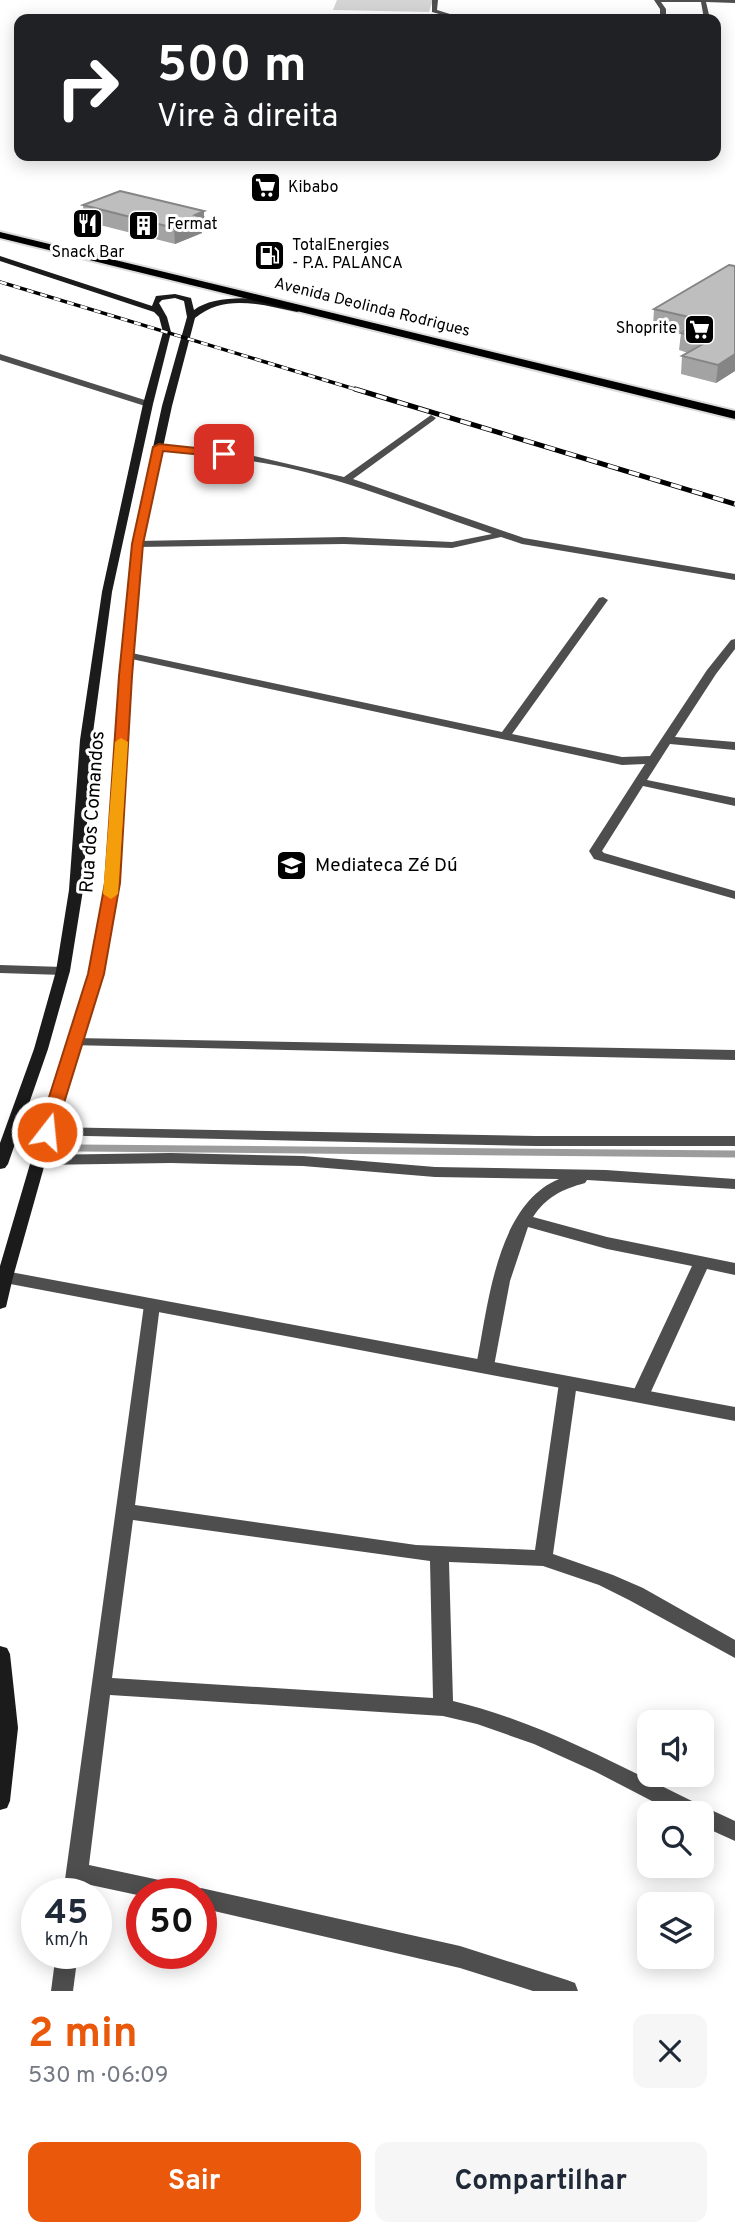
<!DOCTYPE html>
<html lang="pt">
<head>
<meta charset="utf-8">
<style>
	body { margin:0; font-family:Overpass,sans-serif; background:#f6f6f7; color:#1f2937; height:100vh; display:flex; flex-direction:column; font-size:26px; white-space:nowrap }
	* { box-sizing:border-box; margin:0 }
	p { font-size:23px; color:#747a83 }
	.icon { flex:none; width:38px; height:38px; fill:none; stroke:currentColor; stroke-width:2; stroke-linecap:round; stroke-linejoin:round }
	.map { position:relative; height:1991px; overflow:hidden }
	.side { display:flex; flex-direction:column; background:#fff; flex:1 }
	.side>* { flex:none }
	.banner { position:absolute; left:14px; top:14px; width:707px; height:147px; border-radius:14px; box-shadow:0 4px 18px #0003; background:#202124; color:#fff; overflow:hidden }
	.tools { position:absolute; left:637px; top:1710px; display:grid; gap:14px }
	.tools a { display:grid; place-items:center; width:77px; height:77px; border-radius:14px; background:#fff; box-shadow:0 4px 18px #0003; font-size:35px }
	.speed { position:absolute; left:21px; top:1878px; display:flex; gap:14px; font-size:35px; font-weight:700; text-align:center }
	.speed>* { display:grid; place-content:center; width:91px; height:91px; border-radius:50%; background:#fff; box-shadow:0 4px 18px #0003; line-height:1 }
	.speed small { font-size:18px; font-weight:400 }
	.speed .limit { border:10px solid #d22; background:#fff; color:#111 }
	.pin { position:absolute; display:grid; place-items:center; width:60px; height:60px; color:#fff; margin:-30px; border-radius:14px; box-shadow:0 4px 10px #0006 }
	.me { position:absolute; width:77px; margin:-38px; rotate:16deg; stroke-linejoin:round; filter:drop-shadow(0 0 5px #0008) }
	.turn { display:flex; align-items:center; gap:24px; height:147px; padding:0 28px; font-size:32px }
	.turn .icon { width:91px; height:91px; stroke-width:2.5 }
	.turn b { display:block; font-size:49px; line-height:60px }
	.round { display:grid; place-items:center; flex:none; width:74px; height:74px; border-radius:14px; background:#f6f6f7 }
	.headline { display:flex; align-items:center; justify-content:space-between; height:119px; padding:0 28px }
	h1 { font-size:42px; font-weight:700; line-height:52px; color:#ea580c }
	.action { display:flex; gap:14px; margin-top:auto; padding:14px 28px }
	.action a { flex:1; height:80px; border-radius:14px; background:#ea580c; color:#fff; font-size:28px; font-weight:700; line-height:80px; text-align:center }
	.action a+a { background:#f6f6f7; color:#1f2937 }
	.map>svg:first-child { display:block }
	.green { fill:#d5d5d5 }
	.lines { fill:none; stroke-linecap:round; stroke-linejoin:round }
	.stream { stroke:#9c9c9c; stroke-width:7 }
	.trunk-casing { stroke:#dbdbdb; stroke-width:4 }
	.minor { fill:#4e4e4e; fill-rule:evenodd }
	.tertiary { fill:#4e4e4e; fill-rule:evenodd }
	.secondary { fill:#1b1b1b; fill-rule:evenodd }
	.trunk { fill:#000; fill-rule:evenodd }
	.rail-far1-casing { stroke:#000; stroke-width:3.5 }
	.rail-casing { stroke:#000; stroke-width:5 }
	.rail-far1 { stroke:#fff; stroke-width:2.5; stroke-dasharray:7; stroke-linecap:butt }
	.rail { stroke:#fff; stroke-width:3.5; stroke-dasharray:11; stroke-linecap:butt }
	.wall { fill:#a3a3a3 }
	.shaded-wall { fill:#858585 }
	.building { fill:#bebebe; stroke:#858585; stroke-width:2 }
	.route { fill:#ea580c; stroke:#983908; stroke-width:2 }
	.slow { fill:#f59e0b }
	.labels { text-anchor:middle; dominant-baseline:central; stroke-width:6; stroke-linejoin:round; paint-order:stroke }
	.far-poi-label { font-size:16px; fill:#000; stroke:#fff; text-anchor:start }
	.far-street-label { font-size:16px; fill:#000; stroke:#fff }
	.street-label { font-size:19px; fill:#000; stroke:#fff }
	.poi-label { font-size:19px; fill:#000; stroke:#fff; text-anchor:start }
</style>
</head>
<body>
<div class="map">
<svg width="735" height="1991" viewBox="0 0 735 1991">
	<rect width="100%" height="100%" fill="#fff"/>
	<polygon class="green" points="337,0 433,0 429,12 333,10"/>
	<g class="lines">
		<polyline class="stream" points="79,1148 735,1154"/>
		<defs>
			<polygon id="trunk" points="0,232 735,411 735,419 0,238"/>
		</defs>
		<use href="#trunk" class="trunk-casing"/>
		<g class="minor">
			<polygon points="432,0 438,0 437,10 466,19 457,19 432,12"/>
			<polygon points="654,0 735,0 735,3 706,2 710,19 704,19 701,2 661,2 666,9 666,19 660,19 660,9"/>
			<polygon points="0,354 151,402 153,404 145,406 0,360"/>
			<path d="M431,415L436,418L434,420L353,479L524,538L735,574V580L522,544L501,537L452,548L344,544L137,547L132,544L137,541L344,537L452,542L492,534C427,512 363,486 297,470C252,459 205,455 159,450L154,447L159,444L241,453L344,477Z"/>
			<polygon points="603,597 608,600 512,734 622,757 650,756 707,670 731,640 735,639 735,649 716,674 675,737 735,742 735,750 670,744 647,780 735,798 735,806 643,786 602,851 604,853 735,891 735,899 594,859 589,851 645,764 622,765 127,658 121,655 127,652 502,732 599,598"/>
			<polygon points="0,965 63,967 70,971 63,975 0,973"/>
			<polygon points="74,1038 735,1050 735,1060 69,1045 67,1042 69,1039"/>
			<polygon points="47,1127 536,1136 735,1136 735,1146 536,1146 42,1135 39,1132"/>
			<path d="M171,1153L303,1156L435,1167L606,1170L735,1179V1189L587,1180L585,1183C563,1189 546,1197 533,1217L607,1237L735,1263V1275L707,1269L649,1396L646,1401L640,1402L634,1401L631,1396L692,1266L607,1249L528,1227L510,1281L494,1366L491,1370L485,1372L479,1370L476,1366C488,1307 496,1205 559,1179L435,1177L303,1166L171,1163L38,1165L33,1164L30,1160L33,1156L38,1155Z"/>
			<path d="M152,1299L158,1301L160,1305L135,1505L416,1545L535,1550L559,1383L562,1378L568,1377L574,1378L577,1383L553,1554L613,1575L643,1588L735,1640V1658L629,1600L599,1585L543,1566L449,1562L453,1701C554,1725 641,1779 735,1821V1841L702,1826V1813H675L596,1772L534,1744L477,1724L443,1716L110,1695L89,1865L178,1884L186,1887L189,1894H142V1896L86,1884L85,1894H63L144,1305L146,1301ZM133,1520L430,1561L433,1698L112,1678Z"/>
			<polygon points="201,1888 460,1946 567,1980 575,1983 578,1991 533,1991 460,1968 201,1908 201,1894 192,1894"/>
			<polygon points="56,1953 78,1953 73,1991 51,1991"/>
		</g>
		<polygon class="tertiary" points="5,1271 735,1407 735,1421 5,1283 0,1281 0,1273"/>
		<g class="secondary">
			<path d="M0,256L152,306L156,296L175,294L191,298L194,310C217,292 277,297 301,310L297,312C262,305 225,293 195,318L172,406L142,544L131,676L120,883L103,973L64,1096L13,1277L6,1307L0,1309V1266L50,1096L89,973L106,883L119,676L132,544L162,406L187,317L184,301L175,298L162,300L159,303L167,317L171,332L153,404L112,592L92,740L83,890L70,971L48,1049L8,1164L5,1168L0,1169V1143L34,1049L56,971L69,890L80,740L102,592L143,404L163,332L159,317L154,312L0,261Z"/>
			<polygon points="0,1646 7,1648 10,1654 18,1728 10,1801 7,1808 0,1810"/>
		</g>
		<use href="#trunk" class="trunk"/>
		<defs>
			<polyline id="rail-far1" points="0,282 361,391"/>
			<polyline id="rail" points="355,389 735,504"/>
		</defs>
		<use href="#rail-far1" class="rail-far1-casing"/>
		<use href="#rail" class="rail-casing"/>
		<use href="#rail-far1" class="rail-far1"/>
		<use href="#rail" class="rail"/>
	</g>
	<g class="wall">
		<polygon points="83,205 204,228 202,229 202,233 175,244 84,221"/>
		<polygon points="735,266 735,371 716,383 681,374 682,356 688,353 679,350 681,333 653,326 654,309"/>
	</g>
	<g class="shaded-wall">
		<polygon points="204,211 204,228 202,229 202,233 175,244 174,228 195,215"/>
		<polygon points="735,354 735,371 716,383 718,365"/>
	</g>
	<g class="building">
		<polygon points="120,191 204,211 195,215 202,217 174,228 83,205"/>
		<polygon points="729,265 735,266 735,354 718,365 682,356 710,340 681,333 702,320 654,309"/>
	</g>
	<polygon class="route" points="159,444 224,451 229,454 224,457 163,451 143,544 132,676 120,883 104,974 55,1132 47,1138 38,1132 88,974 105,883 119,676 132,544 153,447"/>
	<polygon class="slow" points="121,738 128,742 118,894 111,899 103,894 115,742"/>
	<defs>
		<symbol id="supermarket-square" viewBox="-11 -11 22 22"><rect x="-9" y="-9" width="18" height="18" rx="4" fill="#000" stroke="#fff"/><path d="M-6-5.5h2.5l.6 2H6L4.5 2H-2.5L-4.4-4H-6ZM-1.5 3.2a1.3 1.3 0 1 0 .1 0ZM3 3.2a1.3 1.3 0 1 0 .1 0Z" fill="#fff"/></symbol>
		<symbol id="restaurant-square" viewBox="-11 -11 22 22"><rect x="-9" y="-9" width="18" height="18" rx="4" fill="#000" stroke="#fff"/><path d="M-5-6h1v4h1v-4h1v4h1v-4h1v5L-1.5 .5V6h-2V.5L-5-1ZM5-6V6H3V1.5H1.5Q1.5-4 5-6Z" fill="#fff"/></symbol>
		<symbol id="building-square" viewBox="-11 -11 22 22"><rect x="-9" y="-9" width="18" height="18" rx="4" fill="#000" stroke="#fff"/><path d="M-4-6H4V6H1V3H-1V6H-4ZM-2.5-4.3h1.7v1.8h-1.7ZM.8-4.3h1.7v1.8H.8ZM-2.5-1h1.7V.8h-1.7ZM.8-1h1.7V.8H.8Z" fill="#fff"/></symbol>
		<symbol id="fuel-square" viewBox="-11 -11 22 22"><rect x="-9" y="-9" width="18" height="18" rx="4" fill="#000" stroke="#fff"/><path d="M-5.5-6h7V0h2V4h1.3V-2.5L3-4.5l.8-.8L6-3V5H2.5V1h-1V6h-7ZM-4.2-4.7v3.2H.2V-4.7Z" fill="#fff"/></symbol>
		<symbol id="university-square" viewBox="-11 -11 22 22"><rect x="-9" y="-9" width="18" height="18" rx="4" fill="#000" stroke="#fff"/><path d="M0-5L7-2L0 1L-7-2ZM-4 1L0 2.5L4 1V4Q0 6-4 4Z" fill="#fff"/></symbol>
	</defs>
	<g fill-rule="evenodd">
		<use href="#supermarket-square" x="248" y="170" width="35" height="35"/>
		<use href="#restaurant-square" x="70" y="206" width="35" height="35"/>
		<use href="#building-square" x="126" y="208" width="35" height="35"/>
		<use href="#fuel-square" x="252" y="238" width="35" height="35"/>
		<use href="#supermarket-square" x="682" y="312" width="35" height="35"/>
		<use href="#university-square" x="274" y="848" width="35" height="35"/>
	</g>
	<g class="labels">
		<g class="far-poi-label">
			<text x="288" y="188">Kibabo</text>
			<text x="167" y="225">Fermat</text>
			<text x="292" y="246">TotalEnergies<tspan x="292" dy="18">- P.A. PALANCA</tspan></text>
			<text x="88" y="253" text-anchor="middle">Snack Bar</text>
			<text x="677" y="329" text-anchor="end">Shoprite</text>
		</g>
		<g class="far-street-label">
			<text transform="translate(372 308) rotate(14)">Avenida Deolinda Rodrigues</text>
		</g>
		<g class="street-label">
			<text transform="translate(93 812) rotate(-86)">Rua dos Comandos</text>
		</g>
		<g class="poi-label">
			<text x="315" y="866">Mediateca Zé Dú</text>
		</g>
	</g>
</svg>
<div class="tools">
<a><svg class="icon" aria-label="sound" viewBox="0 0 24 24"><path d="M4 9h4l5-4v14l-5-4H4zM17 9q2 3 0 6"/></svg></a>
<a><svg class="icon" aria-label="search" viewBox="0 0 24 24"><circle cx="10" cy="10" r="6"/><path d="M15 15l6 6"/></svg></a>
<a><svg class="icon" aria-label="layers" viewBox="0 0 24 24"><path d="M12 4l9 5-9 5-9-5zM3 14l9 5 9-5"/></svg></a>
</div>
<div class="speed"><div>45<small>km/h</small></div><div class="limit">50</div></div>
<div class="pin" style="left:224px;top:454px;background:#d93025"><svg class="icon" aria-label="arrive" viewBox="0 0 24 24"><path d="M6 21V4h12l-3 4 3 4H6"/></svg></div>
<svg class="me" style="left:47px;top:1132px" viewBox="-20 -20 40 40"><circle r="17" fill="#ea580c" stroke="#fff" stroke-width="3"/><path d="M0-11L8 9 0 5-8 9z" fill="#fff"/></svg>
<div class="banner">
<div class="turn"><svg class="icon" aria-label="right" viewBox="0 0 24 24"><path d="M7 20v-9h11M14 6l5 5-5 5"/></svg><div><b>500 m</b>Vire à direita</div></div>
</div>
</div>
<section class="side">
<div class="headline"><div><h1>2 min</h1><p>530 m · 06:09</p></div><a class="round"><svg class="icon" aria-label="close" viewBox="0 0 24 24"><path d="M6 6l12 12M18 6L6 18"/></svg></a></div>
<div class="action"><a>Sair</a><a>Compartilhar</a></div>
</section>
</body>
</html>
